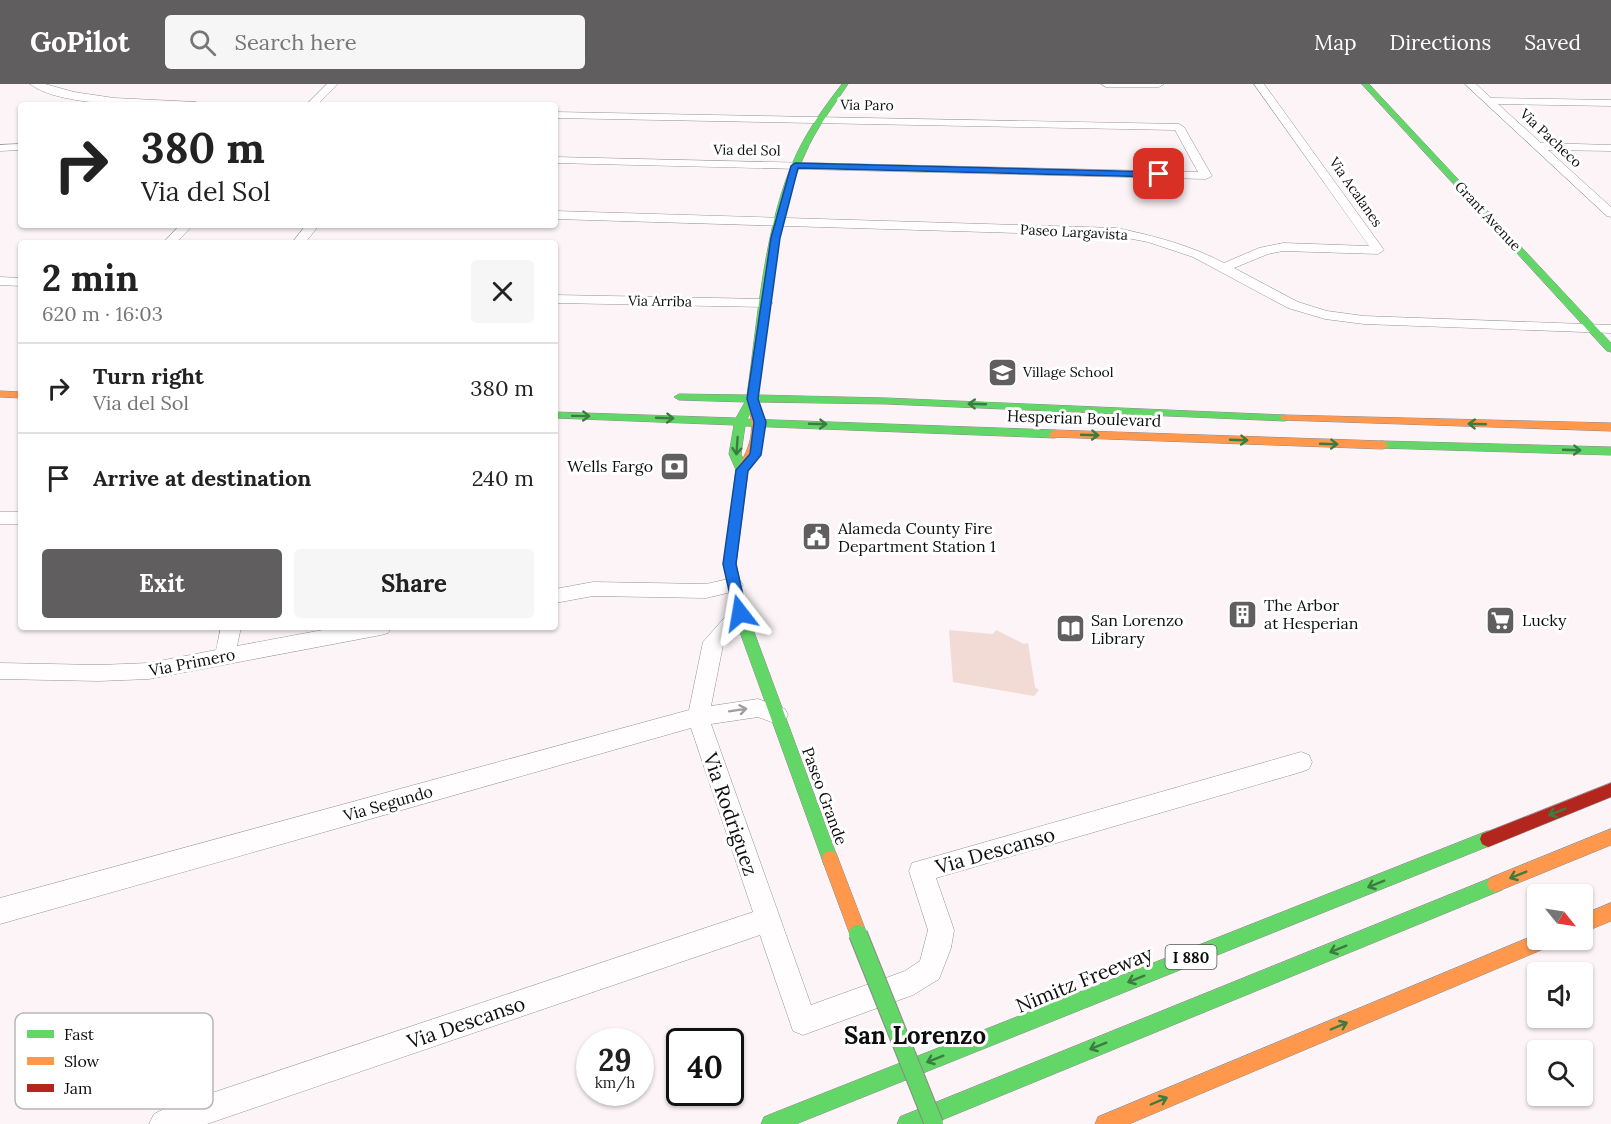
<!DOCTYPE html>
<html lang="en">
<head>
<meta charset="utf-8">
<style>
	body { margin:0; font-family:Lora,serif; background:#f6f6f6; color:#222; height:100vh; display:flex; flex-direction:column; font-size:22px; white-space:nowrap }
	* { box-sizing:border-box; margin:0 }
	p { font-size:20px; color:#767676 }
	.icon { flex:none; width:33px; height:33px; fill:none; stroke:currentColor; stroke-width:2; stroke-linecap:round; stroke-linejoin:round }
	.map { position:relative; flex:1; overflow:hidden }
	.drawer { position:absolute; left:18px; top:156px; width:540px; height:390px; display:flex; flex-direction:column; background:#fff; border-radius:6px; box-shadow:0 2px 4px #0004 }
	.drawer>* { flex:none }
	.guide { position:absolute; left:18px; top:18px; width:540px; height:126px; border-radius:6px; box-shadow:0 2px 4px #0004; background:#fff; color:#222; overflow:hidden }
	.needle { width:39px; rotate:120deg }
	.controls { position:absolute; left:1527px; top:800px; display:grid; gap:12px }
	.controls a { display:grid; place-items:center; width:66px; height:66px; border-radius:6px; background:#fff; box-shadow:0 2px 4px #0004; font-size:30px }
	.speed { position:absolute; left:576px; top:944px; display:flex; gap:12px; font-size:30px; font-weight:700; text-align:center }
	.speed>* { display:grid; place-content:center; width:78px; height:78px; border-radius:50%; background:#fff; box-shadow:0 2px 4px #0004; line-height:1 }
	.speed small { font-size:15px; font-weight:400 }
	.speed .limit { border:3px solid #111; border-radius:9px; background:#fff; color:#111 }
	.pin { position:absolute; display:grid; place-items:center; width:51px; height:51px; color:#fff; margin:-26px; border-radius:12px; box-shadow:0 3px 9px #0006 }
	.me { position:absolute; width:66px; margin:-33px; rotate:346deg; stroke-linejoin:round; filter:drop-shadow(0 0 4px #0008) }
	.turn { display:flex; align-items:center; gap:21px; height:126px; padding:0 24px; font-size:27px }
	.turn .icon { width:78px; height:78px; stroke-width:2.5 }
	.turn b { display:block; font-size:42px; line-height:51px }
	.round { display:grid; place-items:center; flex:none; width:63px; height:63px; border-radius:6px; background:#f6f6f6 }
	.head { display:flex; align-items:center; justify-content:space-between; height:102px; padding:0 24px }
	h1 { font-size:36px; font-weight:800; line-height:45px }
	.action { display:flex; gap:12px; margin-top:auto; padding:12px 24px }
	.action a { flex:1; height:69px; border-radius:6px; background:#615e60; color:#fff; font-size:24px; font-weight:800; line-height:69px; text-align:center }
	.action a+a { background:#f6f6f6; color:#222 }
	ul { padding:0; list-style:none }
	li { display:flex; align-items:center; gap:18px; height:90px; padding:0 24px; border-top:2px solid #e0e0e0 }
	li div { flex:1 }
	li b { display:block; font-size:22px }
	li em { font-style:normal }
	header { display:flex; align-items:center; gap:36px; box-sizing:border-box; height:84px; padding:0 30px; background:#615e60; color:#fff }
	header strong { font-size:28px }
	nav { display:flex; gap:33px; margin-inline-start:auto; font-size:21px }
	.search { width:420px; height:54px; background:#f6f6f6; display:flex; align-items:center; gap:15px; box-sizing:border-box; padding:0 21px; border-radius:6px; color:#767676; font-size:22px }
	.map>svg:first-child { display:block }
	.green { fill:#f2dad5 }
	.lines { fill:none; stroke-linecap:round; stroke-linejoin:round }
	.street-casing { stroke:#959293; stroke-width:1 }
	.fast-casing { stroke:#8c888a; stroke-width:1 }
	.slow-casing { stroke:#8c888a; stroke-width:1 }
	.jam-casing { stroke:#8c888a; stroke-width:1 }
	.street { fill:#fffdfe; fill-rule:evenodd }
	.fast { fill:#63d668; fill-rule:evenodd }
	.slow { fill:#ff974d; fill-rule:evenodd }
	.jam { fill:#b3261e; fill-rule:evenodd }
	.fast-bridge-casing { stroke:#8c888a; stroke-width:20; stroke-linecap:butt }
	.fast-bridge { stroke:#63d668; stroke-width:18 }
	.oneway { stroke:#3d7c40 }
	.oneway2 { stroke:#9f9d9e }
	.route { fill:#1a73e8; stroke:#114b97; stroke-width:1.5 }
	.labels { text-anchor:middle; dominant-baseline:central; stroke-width:6; stroke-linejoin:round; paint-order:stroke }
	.far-street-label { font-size:14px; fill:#0e0e0e; stroke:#fff }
	.far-poi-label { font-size:14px; fill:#0e0e0e; stroke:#fff; text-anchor:start }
	.shield { fill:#fff; stroke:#565656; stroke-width:1.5 }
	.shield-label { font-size:15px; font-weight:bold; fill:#0e0e0e }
	.street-label { font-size:16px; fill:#0e0e0e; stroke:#fff }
	.poi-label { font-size:16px; fill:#0e0e0e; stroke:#fff; text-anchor:start }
	.near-street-label { font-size:20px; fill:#0e0e0e; stroke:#fff }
	.near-quarter-label { font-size:24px; font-weight:bold; fill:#0e0e0e; stroke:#fff }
	.key { fill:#fff; stroke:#b7b7b7; stroke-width:1.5 }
	.key-label { font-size:16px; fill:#0e0e0e }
</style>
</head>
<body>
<header>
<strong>GoPilot</strong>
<div class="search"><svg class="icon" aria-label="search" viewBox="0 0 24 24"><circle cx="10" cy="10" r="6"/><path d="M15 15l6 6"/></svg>Search here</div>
<nav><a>Map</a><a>Directions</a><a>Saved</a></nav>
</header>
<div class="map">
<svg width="1611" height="1040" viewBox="0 0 1611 1040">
	<rect width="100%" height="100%" fill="#fcf4f7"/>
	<polygon class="green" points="949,546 993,550 996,546 1024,560 1028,559 1035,603 1039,606 1034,612 953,598"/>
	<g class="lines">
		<defs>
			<g id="street">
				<path d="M30,0H45L74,8L114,14L196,18L201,21C161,21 61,25 30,0Z"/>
				<polygon points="327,0 338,0 317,21 306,21"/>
				<polygon points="1101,0 1164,0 1159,3 1106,3"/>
				<path d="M1254,0H1264L1384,166L1378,170L1283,167L1268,170L1234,184L1298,218L1327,227L1364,232L1611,241V249L1364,240L1325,235L1288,224L1193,173L1148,158L1117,152L555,135V127L1117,144C1154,152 1190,161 1224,179L1259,164L1283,159L1369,162Z"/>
				<polygon points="1465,0 1476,0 1491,14 1611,16 1611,22 1498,20 1541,59 1611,61 1611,67 1548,66 1611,123 1611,133 1607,132"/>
				<polygon points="555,28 1179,40 1184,43 1212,92 1206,95 555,79 555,73 1198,88 1175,46 555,34"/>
				<polygon points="21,60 21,66 0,67 0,61"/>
				<polygon points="180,141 193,141 176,159 163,159"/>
				<polygon points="306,141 319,141 305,159 292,159"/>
				<polygon points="0,193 21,194 21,202 0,201"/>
				<polygon points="555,211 766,215 773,219 766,223 555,219"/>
				<rect x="0" y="428" width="21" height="12"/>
				<polygon points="733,494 740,496 743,501 740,506 706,514 593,512 555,519 555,505 593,498 706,500"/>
				<polygon points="740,521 747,524 750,529 723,561 711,622 758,615 785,625 788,631 785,637 777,640 758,633 711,640 811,921 905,887 920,877 928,846 909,787 912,779 1301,668 1309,671 1312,678 1309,685 1301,688 936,794 954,846 951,864 939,895 913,911 803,951 793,947 760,851 207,1040 149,1040 154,1030 164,1025 753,828 691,644 0,840 0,814 689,626 703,558 733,524"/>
				<polygon points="221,543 241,543 237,562 339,543 391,543 388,549 381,551 149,595 99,597 0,595 0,579 99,581 149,579 216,566"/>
			</g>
			<g id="fast">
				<path d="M842,0H848C833,23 816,44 805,70C772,140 768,234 758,311L886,314L1285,331L1291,334L1285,337L886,320L756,318L747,335L1055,346L1061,350L1055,354L745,342L741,370L748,386L736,480L747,529L838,775L836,781L830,783L824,781L822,775L733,529L724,480L736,386L729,370L734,341L555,334V328L736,334L745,318L679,316L674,313L679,310L747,311C758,235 764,138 797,69C809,44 825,22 842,0Z"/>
				<polygon points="1362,0 1369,0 1611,259 1611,268 1607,267"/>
				<polygon points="1383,357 1611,363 1611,371 1379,364 1379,358"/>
				<polygon points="1488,747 1494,750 1496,755 1494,760 796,1040 761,1040 764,1033 771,1030"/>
				<polygon points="1496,792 1502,794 1505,800 1502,806 932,1040 897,1040 900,1033"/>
			</g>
			<g id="slow">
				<polygon points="0,307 21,308 21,314 0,313"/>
				<path d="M752,312L757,315C766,344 763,364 746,389L742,390L736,386C753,360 755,345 747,315Z"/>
				<polygon points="1285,331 1611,339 1611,347 1281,336 1281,332"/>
				<polygon points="1055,346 1383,357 1389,361 1383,365 1051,353 1049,350"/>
				<polygon points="1611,745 1611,761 1496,808 1490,806 1487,800 1490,794"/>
				<polygon points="830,767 836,769 867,850 864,856 858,859 852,856 822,775 824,769"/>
				<polygon points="1611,819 1611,837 1582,849 1582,831"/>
				<polygon points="1538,850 1538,855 1556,855 1553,861 1129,1040 1095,1040 1098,1033"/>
			</g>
			<polygon id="jam" points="1611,699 1611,713 1488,763 1482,760 1480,755 1482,750"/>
		</defs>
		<use href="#street" class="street-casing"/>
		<use href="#fast" class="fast-casing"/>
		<use href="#slow" class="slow-casing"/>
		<use href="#jam" class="jam-casing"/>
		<use href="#street" class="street"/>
		<use href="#fast" class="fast"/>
		<use href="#slow" class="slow"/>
		<use href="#jam" class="jam"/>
		<defs>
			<polyline id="fast-bridge" points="858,850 934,1040"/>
		</defs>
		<use href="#fast-bridge" class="fast-bridge-casing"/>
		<use href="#fast-bridge" class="fast-bridge"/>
	</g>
	<defs><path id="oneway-shaft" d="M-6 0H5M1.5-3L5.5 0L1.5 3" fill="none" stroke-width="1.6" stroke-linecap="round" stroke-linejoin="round" transform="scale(1.5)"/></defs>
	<g class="oneway">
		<use href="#oneway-shaft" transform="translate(977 320) rotate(-178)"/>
		<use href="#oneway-shaft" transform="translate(581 332) rotate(1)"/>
		<use href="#oneway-shaft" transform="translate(665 334) rotate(2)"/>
		<use href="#oneway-shaft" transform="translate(818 340) rotate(2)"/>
		<use href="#oneway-shaft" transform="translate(1477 340) rotate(-178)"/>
		<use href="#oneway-shaft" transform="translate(1090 351) rotate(2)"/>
		<use href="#oneway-shaft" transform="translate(1239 356) rotate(2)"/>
		<use href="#oneway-shaft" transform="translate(1329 360) rotate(2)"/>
		<use href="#oneway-shaft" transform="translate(737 362) rotate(94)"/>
		<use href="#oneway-shaft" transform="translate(1572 366) rotate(2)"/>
		<use href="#oneway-shaft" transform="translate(1557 728) rotate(158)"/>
		<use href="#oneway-shaft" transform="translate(1518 791) rotate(158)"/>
		<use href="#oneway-shaft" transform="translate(1376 800) rotate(158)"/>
		<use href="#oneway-shaft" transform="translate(1338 865) rotate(158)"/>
		<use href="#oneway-shaft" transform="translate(1136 895) rotate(158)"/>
		<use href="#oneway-shaft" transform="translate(1339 942) rotate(-23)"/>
		<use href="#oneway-shaft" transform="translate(1098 962) rotate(158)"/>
		<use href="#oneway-shaft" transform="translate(935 975) rotate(158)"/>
		<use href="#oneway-shaft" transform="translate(1159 1017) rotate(-23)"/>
	</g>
	<use class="oneway2" href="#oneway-shaft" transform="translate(738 626) rotate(-9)"/>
	<polygon class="route" points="795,79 1159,88 1163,90 1159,93 798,84 780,154 758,315 766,338 761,371 748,387 736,480 747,529 740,534 734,529 723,480 736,386 750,370 754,338 747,315 771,154 791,82"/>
	<defs>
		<symbol id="school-square" viewBox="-11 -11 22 22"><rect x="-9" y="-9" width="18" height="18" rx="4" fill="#615e60" stroke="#fff"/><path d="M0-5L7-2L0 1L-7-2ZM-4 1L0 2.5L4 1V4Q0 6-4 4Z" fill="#fff"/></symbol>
		<symbol id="bank-square" viewBox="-11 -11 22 22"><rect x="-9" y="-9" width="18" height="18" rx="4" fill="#615e60" stroke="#fff"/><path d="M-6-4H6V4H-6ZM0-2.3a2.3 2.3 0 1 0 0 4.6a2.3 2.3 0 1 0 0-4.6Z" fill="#fff"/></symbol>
		<symbol id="civic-square" viewBox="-11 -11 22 22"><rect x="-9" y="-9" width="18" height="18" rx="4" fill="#615e60" stroke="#fff"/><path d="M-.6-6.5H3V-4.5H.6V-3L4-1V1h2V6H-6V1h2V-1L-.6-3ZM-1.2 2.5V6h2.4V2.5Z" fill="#fff"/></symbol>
		<symbol id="building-square" viewBox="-11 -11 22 22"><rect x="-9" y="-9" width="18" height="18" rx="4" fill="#615e60" stroke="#fff"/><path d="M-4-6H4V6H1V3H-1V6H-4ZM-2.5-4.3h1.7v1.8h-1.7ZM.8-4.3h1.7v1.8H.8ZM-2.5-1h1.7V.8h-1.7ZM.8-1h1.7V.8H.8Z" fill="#fff"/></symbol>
		<symbol id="supermarket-square" viewBox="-11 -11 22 22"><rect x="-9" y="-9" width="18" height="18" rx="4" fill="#615e60" stroke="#fff"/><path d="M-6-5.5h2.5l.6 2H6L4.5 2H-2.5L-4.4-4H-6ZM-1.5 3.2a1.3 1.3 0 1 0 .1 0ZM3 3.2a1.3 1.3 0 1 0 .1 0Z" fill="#fff"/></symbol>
		<symbol id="library-square" viewBox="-11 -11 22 22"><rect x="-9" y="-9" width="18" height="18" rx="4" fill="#615e60" stroke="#fff"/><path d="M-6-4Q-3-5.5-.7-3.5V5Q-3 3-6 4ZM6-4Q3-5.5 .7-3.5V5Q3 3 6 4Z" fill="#fff"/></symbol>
	</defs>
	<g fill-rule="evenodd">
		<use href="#school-square" x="986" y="272" width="33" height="33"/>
		<use href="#bank-square" x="658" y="366" width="33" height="33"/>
		<use href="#civic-square" x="800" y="436" width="33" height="33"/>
		<use href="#building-square" x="1226" y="514" width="33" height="33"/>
		<use href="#supermarket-square" x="1484" y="520" width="33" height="33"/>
		<use href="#library-square" x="1054" y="528" width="33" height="33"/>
	</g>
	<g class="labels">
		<g class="far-street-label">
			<text transform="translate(867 21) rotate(1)">Via Paro</text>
			<text transform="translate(1551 54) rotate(43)">Via Pacheco</text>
			<text transform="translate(747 66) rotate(1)">Via del Sol</text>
			<text transform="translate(1356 108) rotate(55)">Via Acalanes</text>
			<text transform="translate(1488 132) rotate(47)">Grant Avenue</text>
			<text transform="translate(1074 148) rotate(3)">Paseo Largavista</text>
			<text transform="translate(660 217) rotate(1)">Via Arriba</text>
		</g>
		<g class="far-poi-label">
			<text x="1023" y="288">Village School</text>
		</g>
		<rect class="shield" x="1165.5" y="861" width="51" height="24" rx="4.5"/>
		<g class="shield-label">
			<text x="1191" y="873">I 880</text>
		</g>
		<g class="street-label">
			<text transform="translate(1084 334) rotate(2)">Hesperian Boulevard</text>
			<text transform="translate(192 578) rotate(-11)">Via Primero</text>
			<text transform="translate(825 712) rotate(70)">Paseo Grande</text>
			<text transform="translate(388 719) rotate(-16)">Via Segundo</text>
		</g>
		<g class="poi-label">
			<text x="653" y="382" text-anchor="end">Wells Fargo</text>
			<text x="838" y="444">Alameda County Fire<tspan x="838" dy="18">Department Station 1</tspan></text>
			<text x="1264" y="521">The Arbor<tspan x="1264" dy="18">at Hesperian</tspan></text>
			<text x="1091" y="536">San Lorenzo<tspan x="1091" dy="18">Library</tspan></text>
			<text x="1522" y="536">Lucky</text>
		</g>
		<g class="near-street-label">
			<text transform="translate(731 730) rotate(71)">Via Rodriguez</text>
			<text transform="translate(995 766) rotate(-16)">Via Descanso</text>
			<text transform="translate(1084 895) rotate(-22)">Nimitz Freeway</text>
			<text transform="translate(466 938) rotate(-19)">Via Descanso</text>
		</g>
		<g class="near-quarter-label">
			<text x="915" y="951">San Lorenzo</text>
		</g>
	</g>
	<rect x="15" y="929" width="198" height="96" rx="9" class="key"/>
	<rect x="27" y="946" width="27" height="8" fill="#63d668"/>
	<rect x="27" y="973" width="27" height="8" fill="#ff974d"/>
	<rect x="27" y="1000" width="27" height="8" fill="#b3261e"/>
	<g class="key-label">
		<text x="64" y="956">Fast</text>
		<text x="64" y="983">Slow</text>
		<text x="64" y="1010">Jam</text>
	</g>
</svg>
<div class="controls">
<a><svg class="needle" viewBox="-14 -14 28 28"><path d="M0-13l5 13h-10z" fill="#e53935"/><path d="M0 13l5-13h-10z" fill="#767676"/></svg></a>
<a><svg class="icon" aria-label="sound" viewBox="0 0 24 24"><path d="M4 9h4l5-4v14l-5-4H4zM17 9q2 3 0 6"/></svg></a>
<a><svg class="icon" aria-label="search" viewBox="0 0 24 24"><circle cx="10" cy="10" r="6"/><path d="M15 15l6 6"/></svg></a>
</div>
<div class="speed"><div>29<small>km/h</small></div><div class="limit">40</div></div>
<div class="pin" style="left:1159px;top:90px;background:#d93025"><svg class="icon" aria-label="arrive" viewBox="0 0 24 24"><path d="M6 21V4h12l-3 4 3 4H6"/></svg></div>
<svg class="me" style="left:740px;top:529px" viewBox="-20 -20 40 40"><path d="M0-17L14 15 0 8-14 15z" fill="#1a73e8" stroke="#fff" stroke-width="4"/></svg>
<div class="guide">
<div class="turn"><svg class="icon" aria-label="right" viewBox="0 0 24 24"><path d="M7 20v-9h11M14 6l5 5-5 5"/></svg><div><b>380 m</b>Via del Sol</div></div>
</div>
<section class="drawer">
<div class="head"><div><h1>2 min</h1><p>620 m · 16:03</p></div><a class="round"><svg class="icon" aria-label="close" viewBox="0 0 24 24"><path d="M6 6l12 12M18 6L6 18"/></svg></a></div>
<ul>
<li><svg class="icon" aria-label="right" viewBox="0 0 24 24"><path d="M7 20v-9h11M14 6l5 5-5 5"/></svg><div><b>Turn right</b><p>Via del Sol</p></div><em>380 m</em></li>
<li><svg class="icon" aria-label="arrive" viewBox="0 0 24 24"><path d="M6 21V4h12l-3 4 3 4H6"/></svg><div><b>Arrive at destination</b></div><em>240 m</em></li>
</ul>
<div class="action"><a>Exit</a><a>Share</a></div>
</section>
</div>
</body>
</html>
